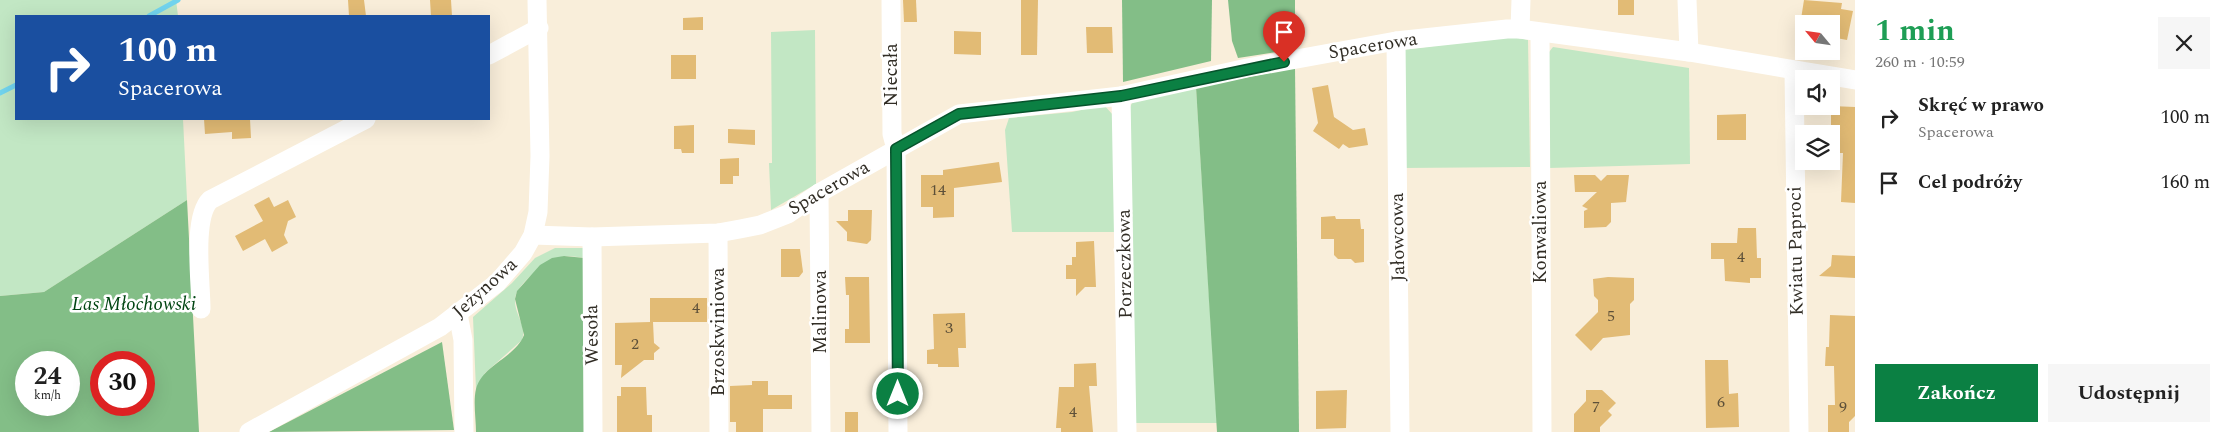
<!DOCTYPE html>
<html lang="pl">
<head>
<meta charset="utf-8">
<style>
	body { margin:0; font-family:Spectral,serif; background:#f6f6f6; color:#222; height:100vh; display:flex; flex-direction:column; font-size:19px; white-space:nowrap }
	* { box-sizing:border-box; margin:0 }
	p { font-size:16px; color:#767676 }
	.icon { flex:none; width:28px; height:28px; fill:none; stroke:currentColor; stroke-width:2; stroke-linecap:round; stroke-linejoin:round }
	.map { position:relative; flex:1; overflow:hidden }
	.drawer { display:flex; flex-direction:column; background:#fff; width:375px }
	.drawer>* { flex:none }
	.guide { position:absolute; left:15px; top:15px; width:475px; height:105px; border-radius:0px; box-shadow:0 5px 20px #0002; background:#1a4fa0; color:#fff; overflow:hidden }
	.needle { width:32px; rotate:299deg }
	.tools { position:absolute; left:1795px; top:15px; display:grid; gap:10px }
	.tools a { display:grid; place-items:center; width:45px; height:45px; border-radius:0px; background:#fff; box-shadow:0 5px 20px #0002; font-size:25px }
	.speed { position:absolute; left:15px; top:351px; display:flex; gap:10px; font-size:25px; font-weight:700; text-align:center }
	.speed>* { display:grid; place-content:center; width:65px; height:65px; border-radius:50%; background:#fff; box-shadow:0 5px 20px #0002; line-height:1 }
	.speed small { font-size:12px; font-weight:400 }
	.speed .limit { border:8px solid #d22; background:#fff; color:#111 }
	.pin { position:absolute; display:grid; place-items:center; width:42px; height:42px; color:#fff; margin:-51px -21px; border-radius:50% 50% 50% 0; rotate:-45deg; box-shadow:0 0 5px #0007 }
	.pin .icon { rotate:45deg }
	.me { position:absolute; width:55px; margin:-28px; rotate:0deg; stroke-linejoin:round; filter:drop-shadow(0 0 4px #0008) }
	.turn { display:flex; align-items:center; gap:18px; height:105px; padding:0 20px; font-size:22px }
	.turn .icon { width:65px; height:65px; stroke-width:2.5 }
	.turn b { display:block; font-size:35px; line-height:42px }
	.round { display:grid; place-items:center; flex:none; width:52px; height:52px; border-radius:0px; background:#f6f6f6 }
	.overview { display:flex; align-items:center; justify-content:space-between; height:85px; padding:0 20px }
	h1 { font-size:30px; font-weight:700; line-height:38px; color:#1e9e55 }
	.cta { display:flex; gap:10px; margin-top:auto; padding:10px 20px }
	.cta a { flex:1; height:58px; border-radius:0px; background:#0b8043; color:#fff; font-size:20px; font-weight:700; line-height:58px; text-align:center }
	.cta a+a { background:#f6f6f6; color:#222 }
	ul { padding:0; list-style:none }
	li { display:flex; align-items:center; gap:15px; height:65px; padding:0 20px }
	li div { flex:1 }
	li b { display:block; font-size:19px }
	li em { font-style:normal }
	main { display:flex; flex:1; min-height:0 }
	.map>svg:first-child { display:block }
	.green { fill:#c2e7c4 }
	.forest { fill:#83be87; fill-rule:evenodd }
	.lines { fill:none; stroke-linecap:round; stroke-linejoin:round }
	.stream { stroke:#72d4ee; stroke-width:5 }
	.building { fill:#e2bb75 }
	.minor { stroke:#fff; stroke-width:19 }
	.route-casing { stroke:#07532c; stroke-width:12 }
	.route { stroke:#0b8043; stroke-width:9 }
	.labels { text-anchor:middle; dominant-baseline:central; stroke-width:5; stroke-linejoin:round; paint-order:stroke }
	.number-label { font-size:16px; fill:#5d5039 }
	.street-label { font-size:19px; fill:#312d25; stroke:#fff }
	.park-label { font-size:19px; font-style:italic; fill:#004512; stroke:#fff }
</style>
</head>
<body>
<main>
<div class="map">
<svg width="1855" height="432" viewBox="0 0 1855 432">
	<rect width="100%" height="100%" fill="#f9eeda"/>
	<g class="green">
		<polygon points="0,0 176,0 178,16 16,16 16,119 183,119 187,200 44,292 0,296"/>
		<polygon points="815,30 816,184 771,210 769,163 772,163 771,32"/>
		<polygon points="1510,36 1528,40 1530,167 1403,168 1403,50"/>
		<polygon points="1553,47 1689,68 1690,164 1549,168 1549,52"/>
		<polygon points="1196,87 1217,423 1135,423 1130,107 1134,99"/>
		<polygon points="1104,105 1113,115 1115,232 1012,232 1005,130 1009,118 1072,112"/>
		<path d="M555,248H586L585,258C579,257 572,256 566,256C551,257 516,283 515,299C514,314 527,325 522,340L485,373L476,390L473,317L512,283L535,258Z"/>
	</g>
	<g class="forest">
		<polygon points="1122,0 1212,0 1211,61 1123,82"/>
		<polygon points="1228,0 1295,0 1295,49 1238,58 1232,41"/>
		<polygon points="1295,68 1299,432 1217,432 1196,87"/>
		<path d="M187,200L199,432H0V296L44,292ZM26,362H69V405H26ZM101,362H144V405H101Z"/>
		<path d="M564,256L585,258L586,432H476C476,419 473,402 476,389C483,364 515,358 524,335L515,299L517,291L540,265L552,258Z"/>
		<polygon points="442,342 454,430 269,432"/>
	</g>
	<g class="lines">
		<g class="stream">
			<polyline points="149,16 178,0"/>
			<polyline points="0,93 16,85"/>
		</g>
	</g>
	<g class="building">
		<polygon points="348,0 364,0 366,16 349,16"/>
		<polygon points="430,0 451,0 452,16 431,16"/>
		<polygon points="903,0 916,0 917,22 904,22"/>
		<polygon points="1021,0 1038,0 1037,55 1021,55"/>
		<rect x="1618" y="0" width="16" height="15"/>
		<polygon points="1804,0 1842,3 1841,9 1853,11 1847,40 1831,37 1831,24 1801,19"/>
		<polygon points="703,17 703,30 683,30 683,18"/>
		<polygon points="1086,27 1112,27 1113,53 1087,53"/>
		<polygon points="954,31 981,32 981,55 954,54"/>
		<rect x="671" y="55" width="25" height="24"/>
		<polygon points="1328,85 1334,117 1353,130 1365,128 1368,145 1349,148 1343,144 1339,149 1313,131 1318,123 1312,88"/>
		<polygon points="1831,106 1855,107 1855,203 1841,202 1843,153 1831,153"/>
		<polygon points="1746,114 1746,140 1717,140 1717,115"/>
		<polygon points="204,119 250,119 251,138 232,139 232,132 205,134"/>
		<polygon points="694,125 694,153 682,153 681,149 674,149 674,126"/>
		<polygon points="728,129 755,130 755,145 728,143"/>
		<polygon points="739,158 739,176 733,176 733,184 720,184 720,159"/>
		<polygon points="999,162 1002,182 954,188 954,217 933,218 933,207 921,207 921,175 943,175 943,170"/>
		<polygon points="1574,175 1595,175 1601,181 1607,175 1629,175 1626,202 1611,203 1611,222 1606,227 1584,228 1584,211 1588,209 1582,206 1597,192 1575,192"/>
		<polygon points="269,197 274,207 288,200 296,217 288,221 284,235 288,243 272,252 265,239 243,251 235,236 263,221 254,205"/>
		<polygon points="848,210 872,210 871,240 867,244 847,241 847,232 836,221 848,221"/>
		<polygon points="1335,216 1336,219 1360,219 1361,229 1364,229 1364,262 1355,263 1351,259 1338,259 1334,255 1334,239 1321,239 1321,217"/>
		<polygon points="1738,228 1756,228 1757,258 1761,258 1761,278 1750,278 1750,283 1725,281 1724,259 1711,259 1711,243 1737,243"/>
		<polygon points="1094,241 1096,287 1085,287 1076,296 1076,279 1066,279 1066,265 1072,265 1072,257 1076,257 1076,242"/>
		<polygon points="781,249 800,249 803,272 799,277 781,277"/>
		<polygon points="1832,255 1855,256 1855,278 1819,276 1831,266"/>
		<polygon points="845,277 869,277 870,343 845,343 845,329 849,329 849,295 846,295"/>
		<polygon points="1608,277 1634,278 1634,300 1630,304 1630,335 1603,338 1591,351 1575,335 1598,312 1598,300 1594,296 1593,279"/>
		<polygon points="650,298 707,298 707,322 653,322 654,343 660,348 654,353 654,360 644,360 621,378 622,365 615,365 615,323 650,322"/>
		<polygon points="965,313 966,348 958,348 959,367 938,367 938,364 927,364 927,350 934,349 933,314"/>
		<polygon points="1830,315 1855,316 1855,416 1849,422 1849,432 1828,432 1828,405 1835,405 1834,366 1825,366 1826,347 1829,347"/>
		<polygon points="1705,360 1728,360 1729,394 1738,393 1739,427 1706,428"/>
		<polygon points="1096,363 1097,386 1089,386 1093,432 1061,432 1061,428 1056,428 1059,387 1074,387 1074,364"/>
		<polygon points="752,381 768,381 768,395 792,395 792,409 763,409 763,432 736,432 736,422 730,422 730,386 752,385"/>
		<polygon points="621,387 646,387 647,415 652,415 652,432 617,432 617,396 621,396"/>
		<polygon points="1347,390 1346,428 1316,429 1316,391"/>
		<polygon points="1586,390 1602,390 1616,403 1608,411 1612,415 1600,427 1600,432 1574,432 1574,414 1586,401"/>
		<rect x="845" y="412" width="13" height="20"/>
	</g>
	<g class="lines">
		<g class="minor">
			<polyline points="891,0 892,134 896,149 898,432"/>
			<polyline points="1687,0 1689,52"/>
			<polyline points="1520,29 1521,0"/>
			<polyline points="1540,33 1542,432"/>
			<polyline points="1396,41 1400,432"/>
			<polyline points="489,55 539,28"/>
			<polyline points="1794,71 1799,432"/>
			<polyline points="1121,96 1127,432"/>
			<polyline points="819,193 821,432"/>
			<polyline points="718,233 719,432"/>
			<polyline points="533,235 592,237 718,233 740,229 760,225 788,214 819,193 959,114 1121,96 1247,68 1396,41 1507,29 1520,29 1689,52 1855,80"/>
			<polyline points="592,237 593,432"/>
			<path d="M201,309C201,283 192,218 210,200L366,119"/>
			<polyline points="458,314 463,340 464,432"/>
			<polyline points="249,432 440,327 497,283 523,253 533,235 538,212 540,156 537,0"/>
		</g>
	</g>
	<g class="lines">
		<defs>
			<polyline id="route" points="898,394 896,149 959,114 1121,96 1284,62"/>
		</defs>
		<use href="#route" class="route-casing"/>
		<use href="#route" class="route"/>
	</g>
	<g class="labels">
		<g class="number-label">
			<text x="938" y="190">14</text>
			<text x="1741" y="257">4</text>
			<text x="696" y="308">4</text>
			<text x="1611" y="316">5</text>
			<text x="949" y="328">3</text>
			<text x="635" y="344">2</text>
			<text x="1721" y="402">6</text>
			<text x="1596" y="407">7</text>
			<text x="1843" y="407">9</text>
			<text x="1073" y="412">4</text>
		</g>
		<g class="street-label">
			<text transform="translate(1373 46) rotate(-9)">Spacerowa</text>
			<text transform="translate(891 75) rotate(-90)">Niecała</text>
			<text transform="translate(829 188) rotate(-30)">Spacerowa</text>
			<text transform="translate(1540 232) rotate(-90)">Konwaliowa</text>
			<text transform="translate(1398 237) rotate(-91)">Jałowcowa</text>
			<text transform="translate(1796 251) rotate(-91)">Kwiatu Paproci</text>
			<text transform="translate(1125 264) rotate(-91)">Porzeczkowa</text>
			<text transform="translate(485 288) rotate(-42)">Jeżynowa</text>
			<text transform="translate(820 312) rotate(-90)">Malinowa</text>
			<text transform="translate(718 332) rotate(-90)">Brzoskwiniowa</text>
			<text transform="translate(592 335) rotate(-91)">Wesoła</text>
		</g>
		<g class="park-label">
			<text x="134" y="304">Las Młochowski</text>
		</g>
	</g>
</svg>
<div class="tools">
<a><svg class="needle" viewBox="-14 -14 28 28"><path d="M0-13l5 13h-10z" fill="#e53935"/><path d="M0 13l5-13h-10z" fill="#767676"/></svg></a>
<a><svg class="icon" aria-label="sound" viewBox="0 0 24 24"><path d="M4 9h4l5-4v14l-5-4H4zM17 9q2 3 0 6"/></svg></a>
<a><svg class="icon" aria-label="layers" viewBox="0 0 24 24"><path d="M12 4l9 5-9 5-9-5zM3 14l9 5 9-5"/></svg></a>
</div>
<div class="speed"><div>24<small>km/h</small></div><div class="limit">30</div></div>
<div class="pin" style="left:1284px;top:62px;background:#d93025"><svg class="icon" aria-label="arrive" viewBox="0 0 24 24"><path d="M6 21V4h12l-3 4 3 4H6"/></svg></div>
<svg class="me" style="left:898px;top:394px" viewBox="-20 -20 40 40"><circle r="17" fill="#0b8043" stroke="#fff" stroke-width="3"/><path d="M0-11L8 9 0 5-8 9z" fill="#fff"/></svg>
<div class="guide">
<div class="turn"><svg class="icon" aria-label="right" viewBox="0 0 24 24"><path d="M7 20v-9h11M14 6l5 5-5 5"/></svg><div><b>100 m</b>Spacerowa</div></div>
</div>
</div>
<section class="drawer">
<div class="overview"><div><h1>1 min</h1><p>260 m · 10:59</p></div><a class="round"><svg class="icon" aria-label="close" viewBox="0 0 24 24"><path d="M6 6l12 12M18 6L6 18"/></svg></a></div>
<ul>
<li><svg class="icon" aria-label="right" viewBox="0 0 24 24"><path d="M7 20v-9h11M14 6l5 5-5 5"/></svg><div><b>Skręć w prawo</b><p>Spacerowa</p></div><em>100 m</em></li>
<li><svg class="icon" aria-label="arrive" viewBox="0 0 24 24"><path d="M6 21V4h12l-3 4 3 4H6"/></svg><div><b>Cel podróży</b></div><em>160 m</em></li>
</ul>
<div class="cta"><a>Zakończ</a><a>Udostępnij</a></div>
</section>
</main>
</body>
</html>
